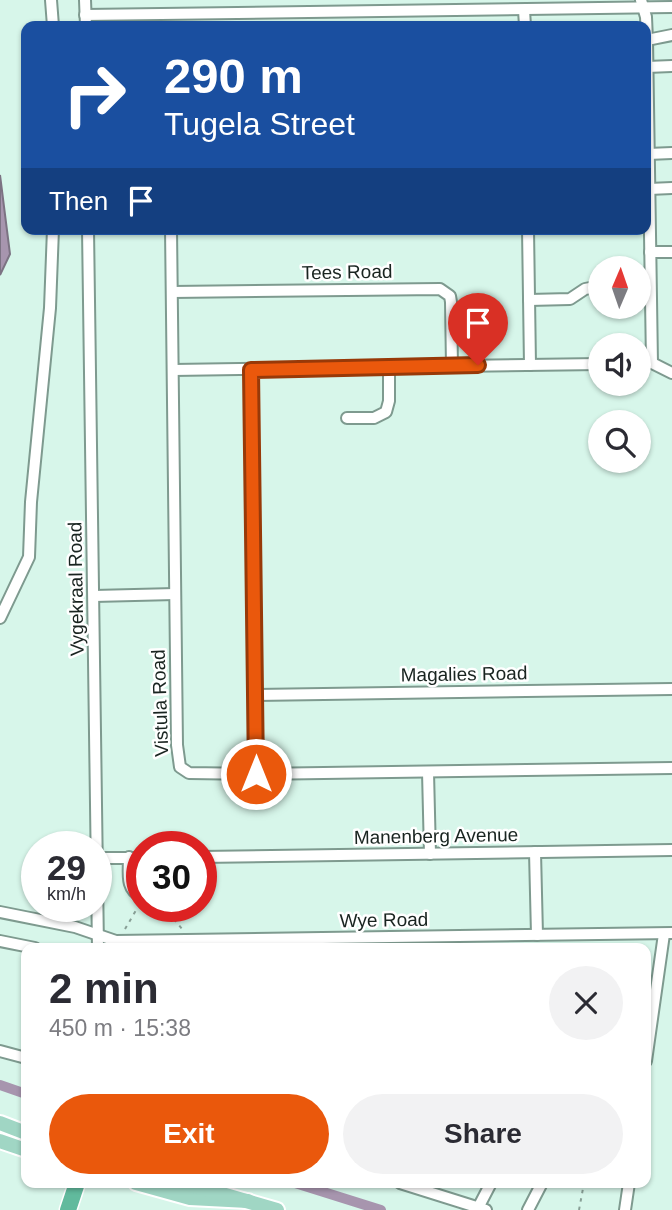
<!DOCTYPE html>
<html lang="en">
<head>
<meta charset="utf-8">
<style>
	body { margin:0; font-family:Arial,sans-serif; background:#f2f2f3; color:#2b2b33; height:100vh; display:flex; flex-direction:column; font-size:26px; white-space:nowrap }
	* { box-sizing:border-box; margin:0 }
	p { font-size:23px; color:#7c7c81 }
	.icon { flex:none; width:38px; height:38px; fill:none; stroke:currentColor; stroke-width:2; stroke-linecap:round; stroke-linejoin:round }
	.map { position:relative; flex:1; overflow:hidden }
	.panel { position:absolute; left:21px; top:943px; width:630px; height:245px; display:flex; flex-direction:column; background:#fff; border-radius:14px; box-shadow:0 2px 5px #0004 }
	.panel>* { flex:none }
	.hud { position:absolute; left:21px; top:21px; width:630px; height:214px; border-radius:14px; box-shadow:0 2px 5px #0004; background:#1a4fa0; color:#fff; overflow:hidden }
	.needle { width:46px; rotate:2deg }
	.controls { position:absolute; left:588px; top:256px; display:grid; gap:14px }
	.controls a { display:grid; place-items:center; width:63px; height:63px; border-radius:50%; background:#fff; box-shadow:0 2px 5px #0004; font-size:35px }
	.speed { position:absolute; left:21px; top:831px; display:flex; gap:14px; font-size:35px; font-weight:700; text-align:center }
	.speed>* { display:grid; place-content:center; width:91px; height:91px; border-radius:50%; background:#fff; box-shadow:0 2px 5px #0004; line-height:1 }
	.speed small { font-size:18px; font-weight:400 }
	.speed .limit { border:10px solid #d22; background:#fff; color:#111 }
	.pin { position:absolute; display:grid; place-items:center; width:60px; height:60px; color:#fff; margin:-72px -30px; border-radius:50% 50% 50% 0; rotate:-45deg; box-shadow:0 0 7px #0007 }
	.pin .icon { rotate:45deg }
	.me { position:absolute; width:77px; margin:-38px; rotate:0deg; stroke-linejoin:round; filter:drop-shadow(0 0 5px #0008) }
	.turn { display:flex; align-items:center; gap:24px; height:147px; padding:0 28px; font-size:32px }
	.turn .icon { width:91px; height:91px; stroke-width:2.5 }
	.turn b { display:block; font-size:49px; line-height:60px }
	.then { display:flex; align-items:center; height:66px; padding:0 28px; background:#0003; gap:14px; font-size:26px }
	.round { display:grid; place-items:center; flex:none; width:74px; height:74px; border-radius:37px; background:#f2f2f3 }
	.head { display:flex; align-items:center; justify-content:space-between; height:119px; padding:0 28px }
	h1 { font-size:42px; font-weight:600; line-height:52px }
	.cta { display:flex; gap:14px; margin-top:auto; padding:14px 28px }
	.cta a { flex:1; height:80px; border-radius:42px; background:#ea580c; color:#fff; font-size:28px; font-weight:600; line-height:80px; text-align:center }
	.cta a+a { background:#f2f2f3; color:#2b2b33 }
	.map>svg:first-child { display:block }
	.water { fill:#a795ae; stroke:#7c7383; stroke-width:2 }
	.lines { fill:none; stroke-linecap:round; stroke-linejoin:round }
	.canal { stroke:#a795ae; stroke-width:10 }
	.minor-casing { stroke:#7e9a8f; stroke-width:14 }
	.major-casing { stroke:#fff; stroke-width:18 }
	.highway-casing { stroke:#fff; stroke-width:19 }
	.path { stroke:#889f96; stroke-width:2; stroke-dasharray:3.5 5; stroke-linecap:butt }
	.minor { stroke:#fff; stroke-width:10 }
	.major { stroke:#a0d6c4; stroke-width:14 }
	.highway { stroke:#61ba9d; stroke-width:16 }
	.route-casing { stroke:#983908; stroke-width:18 }
	.route { stroke:#ea580c; stroke-width:12 }
	.labels { text-anchor:middle; dominant-baseline:central; stroke-width:5; stroke-linejoin:round; paint-order:stroke }
	.street-label { font-size:19px; fill:#192420; stroke:#fff }
</style>
</head>
<body>
<div class="map">
<svg width="672" height="1210" viewBox="0 0 672 1210">
	<rect width="100%" height="100%" fill="#d7f6ea"/>
	<polygon class="water" points="0,175 10,254 0,275"/>
	<g class="lines">
		<g class="canal">
			<polyline points="0,1085 26,1094"/>
			<polyline points="295,1183 381,1210"/>
		</g>
		<defs>
			<g id="minor">
				<polyline points="51,0 53,26"/>
				<polyline points="85,0 86,26"/>
				<polyline points="641,0 646,17 647,40 652,363"/>
				<polyline points="524,10 525,26"/>
				<polyline points="85,15 672,7"/>
				<polyline points="647,40 672,35"/>
				<polyline points="647,67 672,66"/>
				<polyline points="648,154 672,153"/>
				<polyline points="649,189 672,188"/>
				<polyline points="88,229 98,948"/>
				<polyline points="171,229 177,745 180,767 189,773 256,774 672,768"/>
				<polyline points="528,229 530,365"/>
				<polyline points="650,252 672,252"/>
				<polyline points="172,292 440,289 450,296 451,302 452,366"/>
				<polyline points="529,300 570,299 585,289 600,286"/>
				<polyline points="639,363 652,363 672,373"/>
				<polyline points="173,370 600,364"/>
				<polyline points="251,370 256,774"/>
				<polyline points="347,418 374,418 386,412 389,401 389,367"/>
				<polyline points="94,596 175,594"/>
				<polyline points="0,618 29,557 31,502 50,308 53,229"/>
				<polyline points="256,695 672,689"/>
				<polyline points="428,772 430,854"/>
				<polyline points="535,852 537,935"/>
				<path d="M129,857C129,873 125,890 142,897"/>
				<polyline points="201,857 672,850"/>
				<polyline points="97,858 142,858"/>
				<polyline points="0,912 75,927 116,941 672,933"/>
				<polyline points="0,941 35,948"/>
				<polyline points="0,1051 26,1058"/>
				<polyline points="646,1061 664,934"/>
				<polyline points="400,1183 486,1210"/>
				<polyline points="478,1208 491,1183"/>
				<polyline points="528,1210 542,1183"/>
				<polyline points="625,1210 629,1183"/>
			</g>
			<g id="major">
				<polyline points="0,1123 26,1133"/>
				<polyline points="0,1141 26,1150"/>
				<polyline points="136,1183 190,1198 248,1201"/>
				<polyline points="184,1183 277,1210"/>
			</g>
			<polyline id="highway" points="68,1210 77,1183"/>
		</defs>
		<use href="#minor" class="minor-casing"/>
		<use href="#major" class="major-casing"/>
		<use href="#highway" class="highway-casing"/>
		<g class="path">
			<polyline points="163,906 183,930"/>
			<polyline points="125,929 138,907"/>
			<polyline points="579,1210 584,1183"/>
		</g>
		<use href="#minor" class="minor"/>
		<use href="#major" class="major"/>
		<use href="#highway" class="highway"/>
	</g>
	<g class="lines">
		<defs>
			<polyline id="route" points="256,774 251,370 478,365"/>
		</defs>
		<use href="#route" class="route-casing"/>
		<use href="#route" class="route"/>
	</g>
	<g class="labels">
		<g class="street-label">
			<text transform="translate(347 272) rotate(-1)">Tees Road</text>
			<text transform="translate(76 589) rotate(-91)">Vygekraal Road</text>
			<text transform="translate(464 674) rotate(-1)">Magalies Road</text>
			<text transform="translate(160 703) rotate(-92)">Vistula Road</text>
			<text transform="translate(436 836) rotate(-1)">Manenberg Avenue</text>
			<text transform="translate(384 920) rotate(-1)">Wye Road</text>
		</g>
	</g>
</svg>
<div class="controls">
<a><svg class="needle" viewBox="-14 -14 28 28"><path d="M0-13l5 13h-10z" fill="#e53935"/><path d="M0 13l5-13h-10z" fill="#7c7c81"/></svg></a>
<a><svg class="icon" aria-label="sound" viewBox="0 0 24 24"><path d="M4 9h4l5-4v14l-5-4H4zM17 9q2 3 0 6"/></svg></a>
<a><svg class="icon" aria-label="search" viewBox="0 0 24 24"><circle cx="10" cy="10" r="6"/><path d="M15 15l6 6"/></svg></a>
</div>
<div class="speed"><div>29<small>km/h</small></div><div class="limit">30</div></div>
<div class="pin" style="left:478px;top:365px;background:#d93025"><svg class="icon" aria-label="arrive" viewBox="0 0 24 24"><path d="M6 21V4h12l-3 4 3 4H6"/></svg></div>
<svg class="me" style="left:256px;top:774px" viewBox="-20 -20 40 40"><circle r="17" fill="#ea580c" stroke="#fff" stroke-width="3"/><path d="M0-11L8 9 0 5-8 9z" fill="#fff"/></svg>
<div class="hud">
<div class="turn"><svg class="icon" aria-label="right" viewBox="0 0 24 24"><path d="M7 20v-9h11M14 6l5 5-5 5"/></svg><div><b>290 m</b>Tugela Street</div></div>
<div class="then">Then<svg class="icon" aria-label="arrive" viewBox="0 0 24 24"><path d="M6 21V4h12l-3 4 3 4H6"/></svg></div>
</div>
<section class="panel">
<div class="head"><div><h1>2 min</h1><p>450 m · 15:38</p></div><a class="round"><svg class="icon" aria-label="close" viewBox="0 0 24 24"><path d="M6 6l12 12M18 6L6 18"/></svg></a></div>
<div class="cta"><a>Exit</a><a>Share</a></div>
</section>
</div>
</body>
</html>
